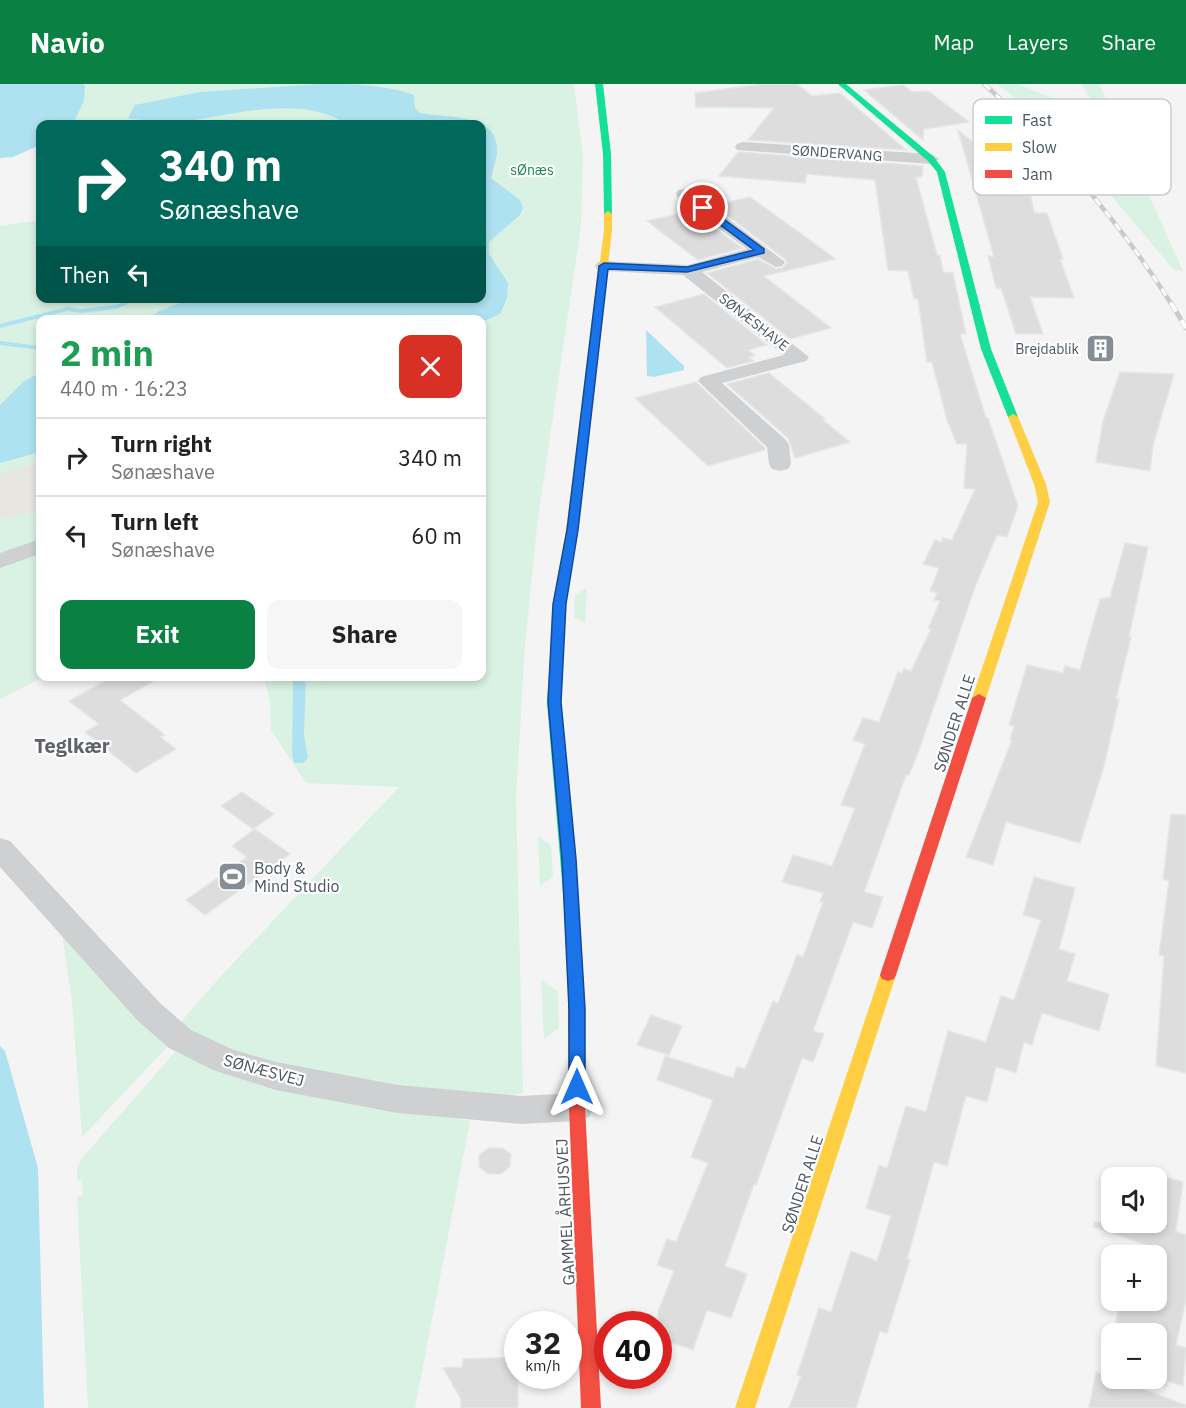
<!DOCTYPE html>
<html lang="en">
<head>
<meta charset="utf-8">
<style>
	body { margin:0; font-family:"IBM Plex Sans",sans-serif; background:#f6f6f6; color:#222; height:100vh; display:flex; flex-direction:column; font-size:22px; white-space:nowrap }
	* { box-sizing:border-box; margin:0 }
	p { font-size:20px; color:#767676 }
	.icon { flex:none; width:33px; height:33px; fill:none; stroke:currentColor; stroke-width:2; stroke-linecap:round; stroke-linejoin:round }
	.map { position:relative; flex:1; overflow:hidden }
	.drawer { position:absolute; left:36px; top:231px; width:450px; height:366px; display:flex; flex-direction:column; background:#fff; border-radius:12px; box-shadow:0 3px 9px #0003 }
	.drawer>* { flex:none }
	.banner { position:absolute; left:36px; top:36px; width:450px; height:183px; border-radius:12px; box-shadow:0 3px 9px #0003; background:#00695c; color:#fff; overflow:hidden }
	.tools { position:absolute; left:1101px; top:1083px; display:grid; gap:12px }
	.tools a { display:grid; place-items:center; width:66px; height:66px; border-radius:12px; background:#fff; box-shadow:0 3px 9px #0003; font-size:30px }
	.speed { position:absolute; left:504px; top:1227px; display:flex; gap:12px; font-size:30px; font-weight:700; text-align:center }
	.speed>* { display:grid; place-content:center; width:78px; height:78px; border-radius:50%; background:#fff; box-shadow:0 3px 9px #0003; line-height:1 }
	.speed small { font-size:15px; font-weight:400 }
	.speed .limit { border:9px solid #d22; background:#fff; color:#111 }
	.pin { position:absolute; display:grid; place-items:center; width:51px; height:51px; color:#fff; margin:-26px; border:3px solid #fff; border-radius:50%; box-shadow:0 2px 6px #0007 }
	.me { position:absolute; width:66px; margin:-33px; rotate:0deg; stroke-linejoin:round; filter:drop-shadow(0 0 4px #0008) }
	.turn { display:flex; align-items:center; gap:21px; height:126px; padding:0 24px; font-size:27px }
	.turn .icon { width:78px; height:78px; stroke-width:2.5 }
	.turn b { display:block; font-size:42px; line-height:51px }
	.then { display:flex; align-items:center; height:57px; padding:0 24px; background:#0003; gap:12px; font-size:22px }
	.round { display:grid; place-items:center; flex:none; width:63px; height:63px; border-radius:12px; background:#f6f6f6 }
	.overview { display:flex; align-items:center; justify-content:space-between; height:102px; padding:0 24px }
	h1 { font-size:36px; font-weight:700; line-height:45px; color:#1e9e55 }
	.button { display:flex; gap:12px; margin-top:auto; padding:12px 24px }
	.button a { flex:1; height:69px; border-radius:12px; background:#0b8043; color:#fff; font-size:24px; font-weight:700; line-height:69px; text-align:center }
	.button a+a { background:#f6f6f6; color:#222 }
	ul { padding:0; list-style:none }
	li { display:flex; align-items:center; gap:18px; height:78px; padding:0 24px; border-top:2px solid #e0e0e0 }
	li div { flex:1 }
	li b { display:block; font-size:22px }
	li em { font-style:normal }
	header { display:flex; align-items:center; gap:36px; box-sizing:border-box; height:84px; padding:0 30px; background:#0b8043; color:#fff }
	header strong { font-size:28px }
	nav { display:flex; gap:33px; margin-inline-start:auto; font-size:21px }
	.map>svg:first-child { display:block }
	.green { fill:#d9f2e3 }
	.sand { fill:#e7e6e1 }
	.water { fill:#aee2f0 }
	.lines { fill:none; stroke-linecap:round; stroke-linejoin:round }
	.stream { fill:#aee2f0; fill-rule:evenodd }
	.building { fill:#ddddde; stroke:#e5e6e7; stroke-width:1.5 }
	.street { fill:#ced0d2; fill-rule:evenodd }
	.fast { fill:#16e098; fill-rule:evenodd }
	.slow { fill:#ffcf43; fill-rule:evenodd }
	.jam { fill:#f24e42; fill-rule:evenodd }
	.rail-far1-casing { stroke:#c9cacc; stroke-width:4.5 }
	.rail-casing { stroke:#c9cacc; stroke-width:5 }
	.rail-far1 { stroke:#fff; stroke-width:3; stroke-dasharray:8; stroke-linecap:butt }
	.rail { stroke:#fff; stroke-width:4; stroke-dasharray:10; stroke-linecap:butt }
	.route { fill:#1a73e8; stroke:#114b97; stroke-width:1.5 }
	.labels { text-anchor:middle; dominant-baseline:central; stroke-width:4.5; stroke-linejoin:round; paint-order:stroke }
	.far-street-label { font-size:14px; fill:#4a5661; stroke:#fff }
	.far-park-label { font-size:14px; fill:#17864f; stroke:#fff }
	.far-poi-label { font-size:14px; fill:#4a5661; stroke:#fff; text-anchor:end }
	.street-label { font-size:16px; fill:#4a5661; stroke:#fff }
	.poi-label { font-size:16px; fill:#4a5661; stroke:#fff; text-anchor:start }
	.quarter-label { font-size:20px; font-weight:bold; fill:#5f6368; stroke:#fff }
	.key { fill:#fff; stroke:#c9ccd0; stroke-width:1.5 }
	.key-label { font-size:16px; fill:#4a5661 }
</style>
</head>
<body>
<header>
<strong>Navio</strong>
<nav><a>Map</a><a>Layers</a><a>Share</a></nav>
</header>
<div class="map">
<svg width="1186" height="1324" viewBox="0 0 1186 1324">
	<rect width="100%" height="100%" fill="#f4f4f4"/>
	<g class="green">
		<polygon points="83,0 574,0 583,73 581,141 537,442 525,561 516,714 523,1009 493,1014 380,1001 267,979 209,958 179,940 220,893 399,703 306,699 271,646 270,619 264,593 293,593 292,671 294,679 303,679 308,674 304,651 306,593 482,592 482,236 40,236 40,592 43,593 0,615 0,142 40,136 40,214 482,214 482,40 73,40 84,17 85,2"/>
		<polygon points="997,0 1017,0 1080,25 1094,22 1082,0 1099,0 1183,187 1174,186 1054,44"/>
		<polygon points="587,504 585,539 574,533 575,511"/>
		<polygon points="538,752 551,761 553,793 540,802"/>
		<polygon points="62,850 167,959 167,963 82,1053 72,917"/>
		<polygon points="541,896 558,907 559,944 544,955"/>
		<polygon points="175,968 272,1002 470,1037 415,1324 88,1324 77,1113 83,1111 82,1096 77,1097 77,1084 82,1074"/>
	</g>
	<polygon class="sand" points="40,378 40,426 0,435 0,389"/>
	<g class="water">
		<polygon points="0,0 83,0 85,2 84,17 73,40 40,40 40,61 13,73 0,74"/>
		<path d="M320,0C352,0 384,0 414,11L415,24L420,29C446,34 499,29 497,66C497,75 493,85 491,94L520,116L523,124L520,131L489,158V170L508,199L507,214L500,230L482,238V236L149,235L159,227L191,215L482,214V40H347C298,9 233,32 179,38C162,39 145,36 128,34L135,21L200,8Z"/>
		<polygon points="646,246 684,282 684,286 654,293 647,292"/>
		<polygon points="40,289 40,368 0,379 0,321 24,297"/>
		<polygon points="293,593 306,593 304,651 308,674 303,679 294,679 292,671"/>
		<polygon points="0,962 5,967 38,1084 44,1324 0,1324"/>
	</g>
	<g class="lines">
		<g class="stream">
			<polygon points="245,38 247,40 241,40 242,39"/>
			<polygon points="125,214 131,214 126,221 116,225 81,229 67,227 0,244 0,240 67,223 81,225 115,221 122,219"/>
			<polygon points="0,257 40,262 40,266 0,261"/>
		</g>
	</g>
	<g class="building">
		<polygon points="763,0 797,0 812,12 840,9 906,66 748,56 774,24 696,23 695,9"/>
		<polygon points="903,1 912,8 928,7 969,38 924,45 923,56 864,6"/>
		<polygon points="958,46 1006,84 1026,85 1034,129 1047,129 1063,175 1060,175 1074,214 1030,213 1043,250 1016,250 1001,204 996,204 988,172 994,173"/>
		<polygon points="738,68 923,82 922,93 916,93 937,171 940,171 943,188 953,189 966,250 960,250 986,334 988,334 1018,422 1007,453 997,451 975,503 918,669 909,691 906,691 864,808 883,813 872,844 853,838 813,947 824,950 813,978 802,974 756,1101 754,1100 725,1182 747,1190 731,1234 707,1226 693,1266 658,1254 658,1228 674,1187 657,1181 667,1155 676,1158 708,1079 691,1073 713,1016 657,996 665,972 733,994 737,983 745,985 773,917 778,919 797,871 803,873 823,818 820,818 823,809 782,798 793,771 832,782 855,724 841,721 865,660 853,656 863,634 879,638 898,588 902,589 904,585 911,587 931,545 928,545 940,517 934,516 937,509 930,507 939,484 923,480 935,456 941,458 943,454 952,456 975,405 964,404 967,360 957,360 947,336 932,278 927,278 918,215 914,215 908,187 888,186 875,96 807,90 805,99 719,92"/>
		<polygon points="750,113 836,175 764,192 831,244 790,255 707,189 758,175 776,185 782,184 787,179 786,176 714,121"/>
		<polygon points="691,127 742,164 698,176 647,137"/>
		<polygon points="704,210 767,261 748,266 755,271 749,273 754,277 727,284 655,223"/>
		<polygon points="1120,288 1174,290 1153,361 1150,387 1096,378 1103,337"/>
		<polygon points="769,289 825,335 823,336 850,358 795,374 788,354 727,300"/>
		<polygon points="696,298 765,364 765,366 708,382 635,314"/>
		<polygon points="1125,459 1148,463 1129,553 1131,553 1116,615 1119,615 1104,682 1080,759 1006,738 993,781 966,773 1012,656 1010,655 1014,642 1009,641 1027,581 1063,589 1065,582 1080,586 1100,515 1110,513"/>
		<polygon points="114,592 163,592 120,616 165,651 160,653 176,665 136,689 85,648 99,640 69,617"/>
		<polygon points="242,708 274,730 253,745 221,722"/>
		<polygon points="1171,730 1186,731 1186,989 1156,982 1164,872 1159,871 1169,797 1163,795"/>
		<polygon points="255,745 290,770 205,831 186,816 247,773 232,762"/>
		<polygon points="1034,793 1075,804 1059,865 1075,870 1067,897 1109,910 1099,947 1042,929 1032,961 1024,958 1016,989 996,983 987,1018 966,1012 947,1082 934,1078 907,1175 910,1176 887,1249 880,1247 856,1324 789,1324 801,1292 797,1291 819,1224 831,1228 851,1167 877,1177 891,1132 866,1124 879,1081 887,1084 906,1022 926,1028 948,947 986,958 1001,912 1014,916 1041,836 1023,831"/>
		<polygon points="651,931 682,942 669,971 637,961"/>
		<polygon points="489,1064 502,1064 511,1070 510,1082 501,1090 488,1090 479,1083 479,1071"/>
		<polygon points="1156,1090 1183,1098 1176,1147 1186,1151 1186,1216 1176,1261 1186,1264 1183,1302 1167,1297 1166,1302 1156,1301 1156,1250 1114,1250 1120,1216 1156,1216 1156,1164 1094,1143 1094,1138 1156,1138"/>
		<polygon points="518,1273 518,1324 461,1324 461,1315 443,1284 462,1283 463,1275"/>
		<polygon points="1096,1288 1186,1321 1186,1324 1089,1324"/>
	</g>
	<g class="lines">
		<g class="street">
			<polygon points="743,58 931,70 939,75 931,80 737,66 735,63 737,60"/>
			<polygon points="684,105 690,106 785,178 782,182 776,183 758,173 702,188 809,273 806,277 722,299 786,356 789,361 791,380 788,385 780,387 772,385 769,380 767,363 698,297 701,293 784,271 683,191 604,187 598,186 595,182 598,178 604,177 688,181 747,165 678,114 676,110 678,106"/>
			<polygon points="40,455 40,470 0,484 0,469"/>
			<polygon points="0,754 10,757 160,919 191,946 234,966 276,978 398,1001 521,1012 577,1009 589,1013 594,1023 589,1033 577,1037 521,1040 398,1029 276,1006 213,986 169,964 138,937 0,783"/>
		</g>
		<g class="fast">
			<polygon points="595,0 603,0 611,70 612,130 608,133 604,130 603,70"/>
			<polygon points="838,0 846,0 934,73 945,88 991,265 1018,333 1017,335 1009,335 1008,333 981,265 937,88 928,77"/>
			<polygon points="557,559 563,563 561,618 578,821 576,825 566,825 564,821 547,618 551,563"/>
		</g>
		<g class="slow">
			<polygon points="608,127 612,130 612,146 578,446 565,520 563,563 557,567 551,563 553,520 566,446 604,146 604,130"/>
			<polygon points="1013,330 1018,333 1046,400 1050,418 986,614 979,618 972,614 1038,418 1034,400 1008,333"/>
			<polygon points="888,885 894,887 896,891 755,1324 735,1324 880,891 882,887"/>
		</g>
		<g class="jam">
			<polygon points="979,610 986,614 896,891 894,895 888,897 882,895 880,891 972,614"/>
			<polygon points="571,815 576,817 578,821 584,904 585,1023 601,1324 581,1324 569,1023 568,904 564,821 566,817"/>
		</g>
		<defs>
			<path id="rail-far1" d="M984,0C1057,65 1120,138 1172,221"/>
			<polyline id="rail" points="1171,219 1186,244"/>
		</defs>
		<use href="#rail-far1" class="rail-far1-casing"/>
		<use href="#rail" class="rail-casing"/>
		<use href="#rail-far1" class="rail-far1"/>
		<use href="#rail" class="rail"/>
	</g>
	<polygon class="route" points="700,122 706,122 764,165 764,169 687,188 608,185 578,446 566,520 561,618 576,775 585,925 585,1003 583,1008 577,1010 571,1008 569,1003 569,925 562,775 548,618 553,520 567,446 599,182 604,179 687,183 754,166 700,126"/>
	<defs>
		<symbol id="building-square" viewBox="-11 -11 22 22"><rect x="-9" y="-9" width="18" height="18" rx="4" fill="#868d94" stroke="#fff"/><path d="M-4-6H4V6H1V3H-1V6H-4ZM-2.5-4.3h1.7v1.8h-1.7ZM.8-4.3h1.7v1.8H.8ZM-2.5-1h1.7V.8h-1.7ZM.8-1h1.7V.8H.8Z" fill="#fff"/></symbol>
		<symbol id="stadium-square" viewBox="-11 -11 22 22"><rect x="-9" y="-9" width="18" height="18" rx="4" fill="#868d94" stroke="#fff"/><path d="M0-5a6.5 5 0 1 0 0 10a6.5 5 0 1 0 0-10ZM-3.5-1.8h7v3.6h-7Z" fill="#fff"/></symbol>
	</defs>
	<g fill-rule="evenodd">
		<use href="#building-square" x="1084" y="248" width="33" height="33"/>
		<use href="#stadium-square" x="216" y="776" width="33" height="33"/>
	</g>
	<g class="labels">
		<g class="far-street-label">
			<text transform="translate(837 69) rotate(4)">SØNDERVANG</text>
			<text transform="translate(754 238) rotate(38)">SØNÆSHAVE</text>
		</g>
		<g class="far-park-label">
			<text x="532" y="86">sØnæs</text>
		</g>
		<g class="far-poi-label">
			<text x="1079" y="265">Brejdablik</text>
		</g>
		<g class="street-label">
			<text transform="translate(954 639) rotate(-72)">SØNDER ALLE</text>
			<text transform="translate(264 986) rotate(15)">SØNÆSVEJ</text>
			<text transform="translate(802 1100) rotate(-72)">SØNDER ALLE</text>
			<text transform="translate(565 1128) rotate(-93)">GAMMEL ÅRHUSVEJ</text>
		</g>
		<g class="poi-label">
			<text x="254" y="784">Body &amp;<tspan x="254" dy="18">Mind Studio</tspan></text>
		</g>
		<g class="quarter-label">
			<text x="72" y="661">Teglkær</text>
		</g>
	</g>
	<rect x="973" y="15" width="198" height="96" rx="9" class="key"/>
	<rect x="985" y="32" width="27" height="8" fill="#16e098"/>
	<rect x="985" y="59" width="27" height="8" fill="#ffcf43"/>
	<rect x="985" y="86" width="27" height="8" fill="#f24e42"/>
	<g class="key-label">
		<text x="1022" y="42">Fast</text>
		<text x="1022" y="69">Slow</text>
		<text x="1022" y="96">Jam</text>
	</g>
</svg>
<div class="tools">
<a><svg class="icon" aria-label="sound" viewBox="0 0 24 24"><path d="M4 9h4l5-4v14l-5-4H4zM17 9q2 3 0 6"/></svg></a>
<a>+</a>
<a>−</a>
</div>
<div class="speed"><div>32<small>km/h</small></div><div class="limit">40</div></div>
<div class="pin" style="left:703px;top:124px;background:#d93025"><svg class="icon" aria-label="arrive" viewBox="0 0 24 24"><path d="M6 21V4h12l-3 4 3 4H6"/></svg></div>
<svg class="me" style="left:577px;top:1003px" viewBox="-20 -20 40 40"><path d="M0-17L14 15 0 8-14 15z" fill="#1a73e8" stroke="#fff" stroke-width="4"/></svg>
<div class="banner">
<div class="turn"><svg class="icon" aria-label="right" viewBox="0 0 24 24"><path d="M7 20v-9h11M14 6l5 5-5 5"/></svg><div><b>340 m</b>Sønæshave</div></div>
<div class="then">Then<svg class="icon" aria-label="left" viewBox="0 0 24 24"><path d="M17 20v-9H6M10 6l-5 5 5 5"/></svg></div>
</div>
<section class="drawer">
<div class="overview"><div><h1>2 min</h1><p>440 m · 16:23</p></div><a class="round" style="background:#d93025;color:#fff"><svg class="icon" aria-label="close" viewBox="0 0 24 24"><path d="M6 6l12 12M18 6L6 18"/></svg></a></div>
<ul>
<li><svg class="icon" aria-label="right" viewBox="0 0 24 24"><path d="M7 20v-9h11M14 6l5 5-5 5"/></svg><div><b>Turn right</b><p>Sønæshave</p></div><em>340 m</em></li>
<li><svg class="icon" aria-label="left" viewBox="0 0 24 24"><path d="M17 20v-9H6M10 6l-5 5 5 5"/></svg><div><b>Turn left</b><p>Sønæshave</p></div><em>60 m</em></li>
</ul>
<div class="button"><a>Exit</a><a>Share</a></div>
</section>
</div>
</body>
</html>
